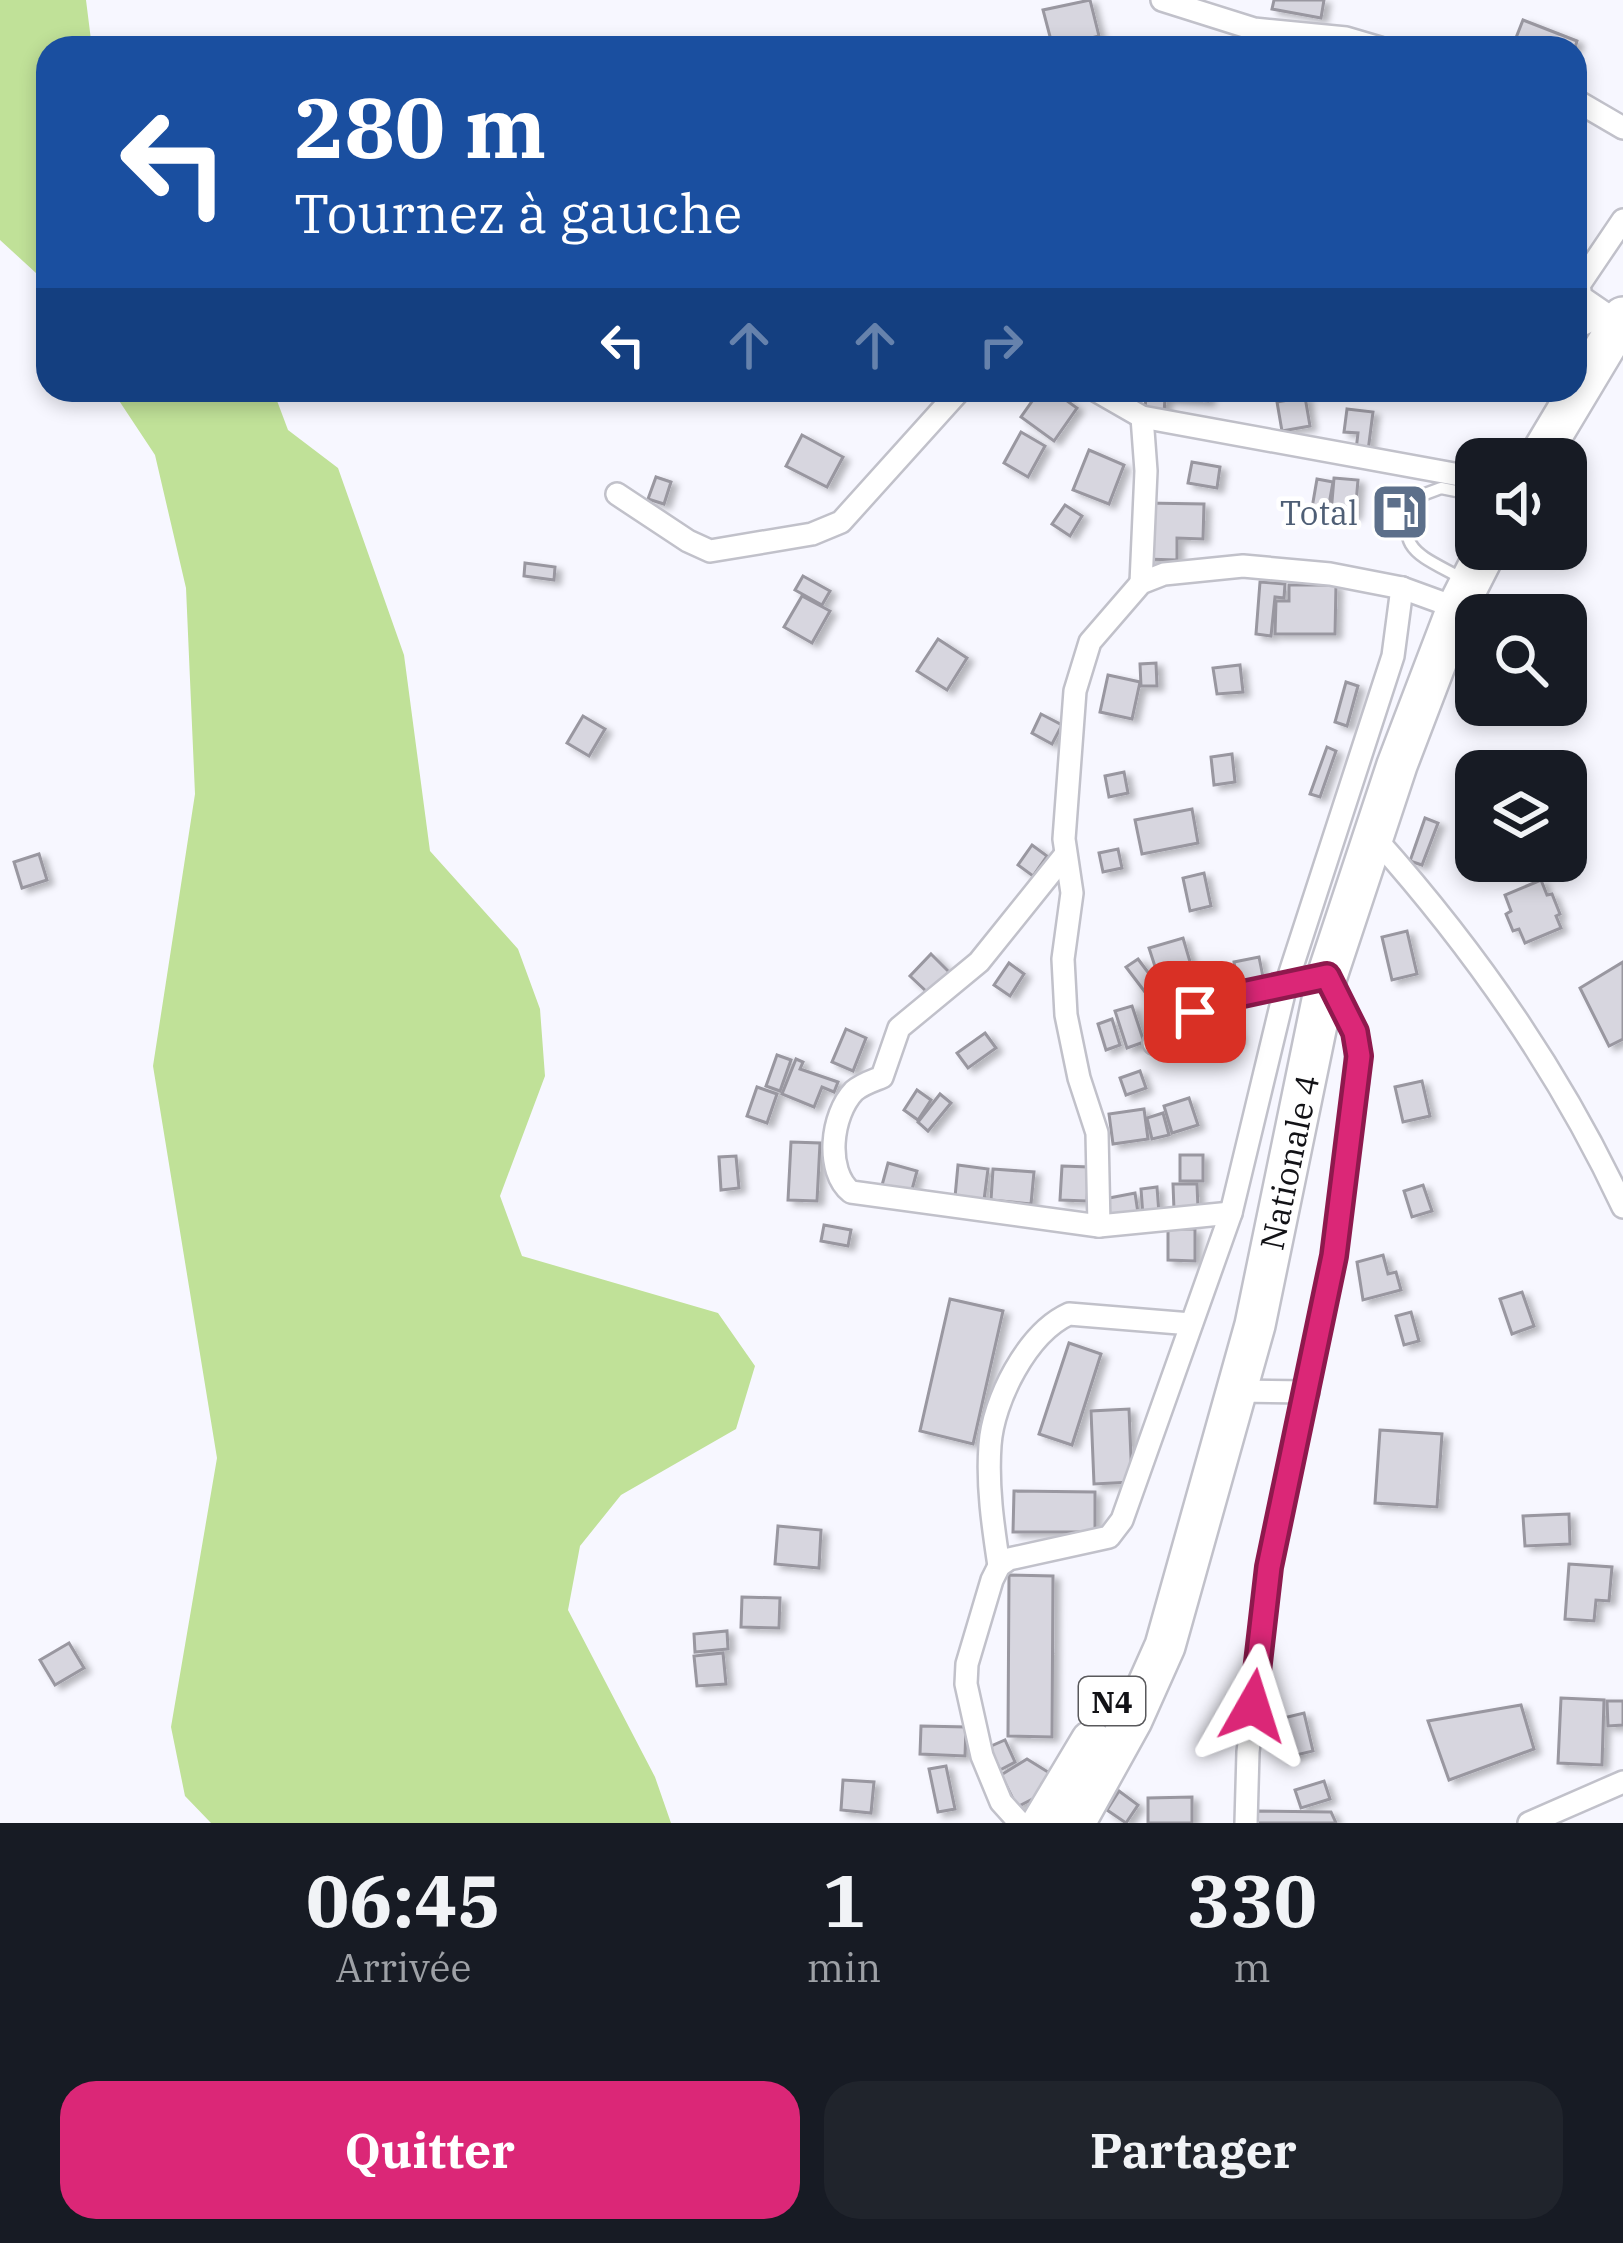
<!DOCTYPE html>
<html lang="fr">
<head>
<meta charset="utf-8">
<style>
	body { margin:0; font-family:"IBM Plex Serif",serif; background:#20242c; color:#f1f3f6; height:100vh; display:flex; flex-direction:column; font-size:45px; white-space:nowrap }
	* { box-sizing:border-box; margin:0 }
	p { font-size:39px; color:#9ea1a6 }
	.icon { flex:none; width:66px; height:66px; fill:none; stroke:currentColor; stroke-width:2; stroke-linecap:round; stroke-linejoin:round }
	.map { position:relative; height:1823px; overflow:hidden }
	.side { display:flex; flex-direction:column; background:#171b24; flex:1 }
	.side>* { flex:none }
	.hud { position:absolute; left:36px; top:36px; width:1551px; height:366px; border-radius:36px; box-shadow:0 6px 18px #0003; background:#1a4fa0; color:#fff; overflow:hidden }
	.fabs { position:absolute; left:1455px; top:438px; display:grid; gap:24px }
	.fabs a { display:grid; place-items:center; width:132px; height:132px; border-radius:24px; background:#171b24; box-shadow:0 6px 18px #0003; font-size:60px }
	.pin { position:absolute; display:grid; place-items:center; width:102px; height:102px; color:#fff; margin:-51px; border-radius:24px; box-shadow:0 6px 18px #0006 }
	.me { position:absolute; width:132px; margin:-66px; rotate:6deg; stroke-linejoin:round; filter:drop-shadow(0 0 9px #0008) }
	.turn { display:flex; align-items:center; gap:42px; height:252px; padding:0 60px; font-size:54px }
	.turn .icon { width:156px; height:156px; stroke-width:2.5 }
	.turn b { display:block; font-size:84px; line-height:102px }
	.lanes { display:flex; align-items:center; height:114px; padding:0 60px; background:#0003; justify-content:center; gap:60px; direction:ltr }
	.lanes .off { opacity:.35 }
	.eta { display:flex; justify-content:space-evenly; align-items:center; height:204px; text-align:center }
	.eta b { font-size:72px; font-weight:800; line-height:84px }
	.primary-button { display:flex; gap:24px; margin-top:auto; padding:24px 60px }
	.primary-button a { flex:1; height:138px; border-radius:36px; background:#db2777; color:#fff; font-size:48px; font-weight:800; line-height:138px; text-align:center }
	.primary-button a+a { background:#20242c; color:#f1f3f6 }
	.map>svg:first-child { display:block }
	.green { fill:#c0e198 }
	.building { fill:#d7d6df; stroke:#9997a0; stroke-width:3; filter:url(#shadow) }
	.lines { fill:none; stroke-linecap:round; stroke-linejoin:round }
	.lane-casing { stroke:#c1c1ca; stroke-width:15 }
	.street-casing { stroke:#c1c1ca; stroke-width:26 }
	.highway-casing { stroke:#c1c1ca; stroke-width:44 }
	.lane { stroke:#fff; stroke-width:10 }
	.street { stroke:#fff; stroke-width:21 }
	.highway { stroke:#fff; stroke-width:39 }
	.route-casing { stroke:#8e194d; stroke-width:30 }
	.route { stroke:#db2777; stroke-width:21 }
	.labels { text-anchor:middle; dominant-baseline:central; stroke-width:9; stroke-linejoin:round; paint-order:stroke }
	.shield { fill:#fff; stroke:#59595c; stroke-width:3 }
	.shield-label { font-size:30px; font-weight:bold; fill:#121216 }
	.service-label { font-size:33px; fill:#4e5e75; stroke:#fff; text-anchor:end }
	.street-label { font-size:33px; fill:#121216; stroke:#fff }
</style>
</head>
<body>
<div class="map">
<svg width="1623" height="1823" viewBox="0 0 1623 1823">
	<defs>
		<filter id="shadow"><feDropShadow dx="6" dy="4" stdDeviation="3" flood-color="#0004"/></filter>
	</defs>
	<rect width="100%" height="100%" fill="#f7f7ff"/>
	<g class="green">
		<polygon points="0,0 86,0 92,48 48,48 48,292 36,273 0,240"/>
		<polygon points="112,390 273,390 288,430 338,468 404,655 430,851 518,949 540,1009 545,1076 500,1196 522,1256 718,1313 755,1366 736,1429 621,1495 580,1546 568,1610 655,1777 671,1823 211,1823 185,1796 171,1727 217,1458 153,1066 195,794 186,588 155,455"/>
	</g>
	<g class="building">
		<polygon points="1090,0 1099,36 1053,48 1043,10"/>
		<polygon points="1274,0 1324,0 1321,18 1272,9"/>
		<polygon points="1523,20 1577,41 1575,48 1512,48"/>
		<polygon points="1040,390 1052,390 1077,408 1054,441 1021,417"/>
		<polygon points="1146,390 1208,390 1208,401 1165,398 1164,414 1145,413"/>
		<polygon points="1305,397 1310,426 1282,431 1277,402"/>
		<polygon points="1347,409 1373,412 1368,451 1356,450 1358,433 1344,432"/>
		<polygon points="1021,432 1045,446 1028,477 1004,463"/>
		<polygon points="802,435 843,457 827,487 786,466"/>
		<polygon points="1089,450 1124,465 1109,504 1073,490"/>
		<polygon points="1192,462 1220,467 1217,488 1188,483"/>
		<polygon points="656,477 671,482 664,504 648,499"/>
		<polygon points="1334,478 1358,480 1355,515 1331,513"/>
		<polygon points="1317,479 1333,482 1328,510 1312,508"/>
		<polygon points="1145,503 1204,504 1203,539 1177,538 1177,560 1144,559"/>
		<polygon points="1065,505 1082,516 1070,536 1052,524"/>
		<polygon points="525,563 555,567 554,580 524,576"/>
		<polygon points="803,576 830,591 822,605 795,590"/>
		<polygon points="1260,582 1285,584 1284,598 1275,597 1271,636 1256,634"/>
		<polygon points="1289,585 1336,585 1335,634 1275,634 1276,601 1289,601"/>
		<polygon points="802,596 830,611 812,643 784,627"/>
		<polygon points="938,639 967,658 947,690 917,671"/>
		<polygon points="1156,663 1157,686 1141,686 1140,664"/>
		<polygon points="1240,665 1243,692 1217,694 1213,668"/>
		<polygon points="1108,675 1140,682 1132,719 1100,712"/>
		<polygon points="1346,682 1358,686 1347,726 1335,722"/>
		<polygon points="1041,714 1062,725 1052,744 1032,733"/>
		<polygon points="583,716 605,729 589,756 567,743"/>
		<polygon points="1327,747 1336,751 1320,797 1310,794"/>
		<polygon points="1232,754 1235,782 1214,785 1211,757"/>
		<polygon points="1124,772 1128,793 1109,797 1105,776"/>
		<polygon points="1192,809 1198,843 1142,854 1135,820"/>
		<polygon points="1425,818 1438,823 1422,865 1410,861"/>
		<polygon points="1032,845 1047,856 1033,876 1018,865"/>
		<polygon points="1118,849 1122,868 1103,872 1099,853"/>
		<polygon points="39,854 47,880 22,888 14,862"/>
		<polygon points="1204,873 1211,906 1190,911 1183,878"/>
		<polygon points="1541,880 1547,895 1552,894 1560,914 1556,916 1561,928 1525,943 1519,929 1513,931 1506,914 1511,911 1505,895"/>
		<polygon points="1407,931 1417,974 1392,980 1382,937"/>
		<polygon points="1183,938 1193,972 1160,982 1149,948"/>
		<polygon points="931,954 949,972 928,993 910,976"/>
		<polygon points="1259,957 1265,987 1239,992 1234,962"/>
		<polygon points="1138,959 1156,983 1145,992 1126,967"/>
		<polygon points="1623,962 1623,1039 1609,1046 1580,988"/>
		<polygon points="1009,963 1024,974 1010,996 994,985"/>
		<polygon points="1132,1006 1144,1042 1127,1048 1115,1011"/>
		<polygon points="1231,1011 1239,1040 1218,1046 1210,1017"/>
		<polygon points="1112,1019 1120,1045 1106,1050 1098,1024"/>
		<polygon points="846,1029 866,1038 853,1071 832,1062"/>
		<polygon points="985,1033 996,1048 968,1068 957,1053"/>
		<polygon points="777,1055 791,1060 780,1091 766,1086"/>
		<polygon points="796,1059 803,1062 800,1069 838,1082 834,1092 822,1087 814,1107 782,1094"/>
		<polygon points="1140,1071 1146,1088 1126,1095 1120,1078"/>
		<polygon points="1422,1081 1430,1116 1403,1122 1395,1087"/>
		<polygon points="757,1087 777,1094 767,1123 747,1116"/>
		<polygon points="917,1090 931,1100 918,1120 904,1110"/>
		<polygon points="940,1094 951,1103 928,1131 918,1122"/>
		<polygon points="1189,1098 1198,1125 1172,1133 1164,1106"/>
		<polygon points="1144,1109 1148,1139 1113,1144 1109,1114"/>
		<polygon points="1163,1113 1169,1135 1152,1139 1147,1118"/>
		<polygon points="791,1142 820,1143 817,1201 788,1200"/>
		<rect x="1180" y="1155" width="23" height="26"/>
		<polygon points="736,1156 739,1188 721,1190 719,1157"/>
		<polygon points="888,1163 917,1171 910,1197 881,1189"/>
		<polygon points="958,1165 988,1169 984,1200 955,1197"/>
		<polygon points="1062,1166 1089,1167 1087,1201 1060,1200"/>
		<polygon points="993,1169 1034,1172 1031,1204 991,1200"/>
		<polygon points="1173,1184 1197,1184 1198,1209 1174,1210"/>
		<polygon points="1423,1185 1432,1211 1412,1217 1404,1191"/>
		<polygon points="1157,1187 1159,1214 1143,1216 1141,1189"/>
		<polygon points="1135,1193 1138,1213 1107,1219 1104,1199"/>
		<polygon points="824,1225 851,1230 848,1246 821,1241"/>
		<polygon points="1168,1229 1195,1229 1195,1261 1168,1260"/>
		<polygon points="1383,1255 1388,1274 1396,1272 1401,1290 1363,1300 1357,1262"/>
		<polygon points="1522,1292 1534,1326 1512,1334 1500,1299"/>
		<polygon points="950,1299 1003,1311 973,1444 920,1431"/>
		<polygon points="1411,1312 1419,1341 1404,1345 1396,1316"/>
		<polygon points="1069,1343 1101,1354 1072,1445 1039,1434"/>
		<polygon points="1129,1409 1132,1482 1094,1484 1091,1411"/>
		<polygon points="1380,1430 1442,1434 1437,1507 1375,1503"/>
		<polygon points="1014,1491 1095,1492 1095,1532 1013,1532"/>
		<polygon points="1569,1514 1570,1544 1525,1546 1523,1516"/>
		<polygon points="778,1526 821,1530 819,1568 775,1564"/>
		<polygon points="1569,1564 1612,1567 1609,1601 1596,1600 1594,1621 1565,1619"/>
		<polygon points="1009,1575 1053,1576 1052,1737 1008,1736"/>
		<polygon points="742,1597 780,1598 779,1628 741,1627"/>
		<polygon points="727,1631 728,1649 695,1652 694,1634"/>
		<polygon points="69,1643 84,1668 55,1685 40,1660"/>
		<polygon points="723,1653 726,1684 697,1686 694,1656"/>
		<polygon points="1561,1698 1604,1700 1602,1765 1558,1763"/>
		<polygon points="1607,1701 1623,1701 1623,1725 1608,1726"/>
		<polygon points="1521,1705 1534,1749 1449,1780 1428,1721"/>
		<polygon points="1304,1713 1313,1751 1284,1758 1278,1732 1269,1734 1267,1722"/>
		<polygon points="921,1726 966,1727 965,1756 920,1754"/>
		<polygon points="1005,1740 1015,1762 1000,1770 989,1747"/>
		<polygon points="1027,1759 1056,1777 1042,1784 1046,1792 1017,1807 1001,1775"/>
		<polygon points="946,1766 955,1809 938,1812 929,1769"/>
		<polygon points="843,1780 874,1782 871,1813 841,1810"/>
		<polygon points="1324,1781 1330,1799 1301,1808 1295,1790"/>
		<polygon points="1119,1791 1138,1805 1126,1823 1107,1810"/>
		<polygon points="1192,1797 1192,1823 1148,1823 1148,1798"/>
		<polygon points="1256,1811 1331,1812 1336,1823 1255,1823"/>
	</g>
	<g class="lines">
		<defs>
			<path id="lane" d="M1461,578C1420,555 1391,549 1417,497L1441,488L1476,495"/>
			<g id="street">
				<polyline points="1162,0 1254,29 1346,38 1380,48"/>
				<polyline points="1575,100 1623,128"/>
				<polyline points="1619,323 1581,297 1579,285 1623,220"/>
				<polyline points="1575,328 1605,314"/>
				<polyline points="1095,390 1142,417 1476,478"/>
				<polyline points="617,494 688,541 710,551 812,534 841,522 960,390"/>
				<polyline points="1141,583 1146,471 1142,417"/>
				<path d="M1375,838C1474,949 1560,1072 1623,1207"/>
				<path d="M1065,855L979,962L899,1028L882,1077C872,1081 862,1084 854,1091C831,1115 825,1171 851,1192L1099,1226L1231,1213"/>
				<path d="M1154,1043C1210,1000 1229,997 1296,983"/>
				<polyline points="1099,1226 1097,1133 1079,1078 1066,1015 1063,959 1072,893 1064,839 1075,691 1090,642 1141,583 1164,574 1243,566 1330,574 1402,588 1457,608"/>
				<polyline points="1236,1391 1308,1392"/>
				<path d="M999,1566C993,1526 987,1486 990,1445C993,1401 1027,1333 1069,1314L1191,1324"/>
				<polyline points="1020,1823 1001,1802 982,1756 966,1684 967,1664 992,1580 999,1566 1009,1559 1109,1537 1122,1520 1231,1213 1286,985 1393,656 1402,588"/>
				<polyline points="1246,1823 1248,1752 1269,1567 1334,1256 1358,1078 1355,1032 1329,982"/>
				<polyline points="1529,1823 1623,1782"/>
			</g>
			<g id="highway">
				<polyline points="1538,459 1623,317"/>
				<polyline points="1042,1823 1091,1741"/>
				<polyline points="1075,1823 1132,1720 1165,1646 1255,1325 1327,976 1397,765 1457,608 1487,549"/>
			</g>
		</defs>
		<use href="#lane" class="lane-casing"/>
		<use href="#street" class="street-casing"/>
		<use href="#highway" class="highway-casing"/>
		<use href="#lane" class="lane"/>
		<use href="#street" class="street"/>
		<use href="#highway" class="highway"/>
	</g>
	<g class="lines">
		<defs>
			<polyline id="route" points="1195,1012 1224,998 1327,976 1355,1032 1359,1056 1334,1256 1269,1567 1253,1706"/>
		</defs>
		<use href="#route" class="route-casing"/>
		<use href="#route" class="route"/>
	</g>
	<defs>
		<symbol id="fuel-square" viewBox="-11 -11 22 22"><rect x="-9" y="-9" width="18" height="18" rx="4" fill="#5c6f8a" stroke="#fff"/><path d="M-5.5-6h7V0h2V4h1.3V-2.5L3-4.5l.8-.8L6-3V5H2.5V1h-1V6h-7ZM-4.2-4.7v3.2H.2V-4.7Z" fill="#fff"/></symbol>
	</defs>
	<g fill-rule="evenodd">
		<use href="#fuel-square" x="1367" y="479" width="66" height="66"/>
	</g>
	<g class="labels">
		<rect class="shield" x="1079" y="1677" width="66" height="48" rx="9"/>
		<g class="shield-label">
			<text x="1112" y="1701">N4</text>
		</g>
		<g class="service-label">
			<text x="1358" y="512">Total</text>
		</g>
		<g class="street-label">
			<text transform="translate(1289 1162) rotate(-78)">Nationale 4</text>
		</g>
	</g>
</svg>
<div class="fabs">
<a><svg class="icon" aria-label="sound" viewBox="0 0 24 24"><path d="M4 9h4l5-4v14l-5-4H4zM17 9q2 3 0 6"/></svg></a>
<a><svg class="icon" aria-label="search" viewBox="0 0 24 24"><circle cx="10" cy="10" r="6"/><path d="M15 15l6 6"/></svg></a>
<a><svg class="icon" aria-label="layers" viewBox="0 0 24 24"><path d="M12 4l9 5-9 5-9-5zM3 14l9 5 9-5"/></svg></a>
</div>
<div class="pin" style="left:1195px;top:1012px;background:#d93025"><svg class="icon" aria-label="arrive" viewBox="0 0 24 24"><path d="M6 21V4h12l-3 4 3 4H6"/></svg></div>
<svg class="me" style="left:1253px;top:1706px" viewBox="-20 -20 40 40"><path d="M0-17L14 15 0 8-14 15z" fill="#db2777" stroke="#fff" stroke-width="4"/></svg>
<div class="hud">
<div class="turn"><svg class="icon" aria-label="left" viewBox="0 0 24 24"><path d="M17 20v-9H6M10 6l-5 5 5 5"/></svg><div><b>280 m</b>Tournez à gauche</div></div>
<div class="lanes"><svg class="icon" aria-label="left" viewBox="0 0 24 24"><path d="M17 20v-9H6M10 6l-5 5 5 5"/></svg><svg class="icon off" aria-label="ahead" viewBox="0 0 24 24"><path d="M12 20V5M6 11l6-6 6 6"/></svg><svg class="icon off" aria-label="ahead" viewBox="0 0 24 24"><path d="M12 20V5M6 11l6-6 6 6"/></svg><svg class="icon off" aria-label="right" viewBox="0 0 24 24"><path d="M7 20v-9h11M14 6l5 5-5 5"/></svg></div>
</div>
</div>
<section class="side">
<div class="eta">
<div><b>06:45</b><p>Arrivée</p></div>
<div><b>1</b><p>min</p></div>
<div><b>330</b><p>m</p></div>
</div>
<div class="primary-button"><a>Quitter</a><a>Partager</a></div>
</section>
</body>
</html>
